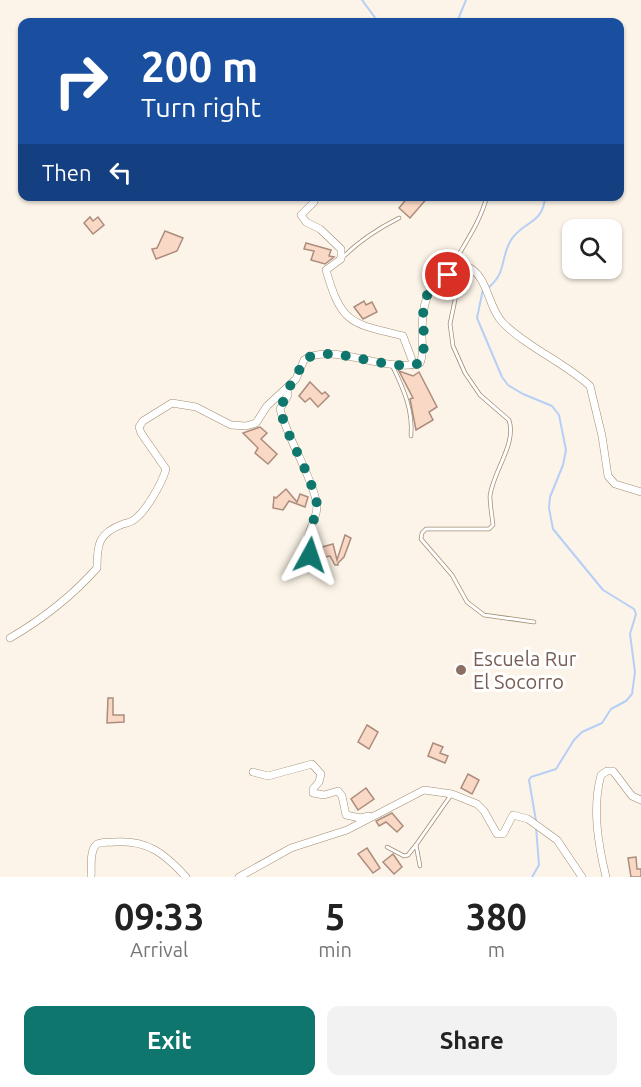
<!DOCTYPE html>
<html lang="en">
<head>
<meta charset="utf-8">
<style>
	body { margin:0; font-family:Ubuntu,sans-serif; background:#f2f2f2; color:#222; height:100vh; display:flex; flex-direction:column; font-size:22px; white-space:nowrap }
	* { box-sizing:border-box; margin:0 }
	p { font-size:20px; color:#767676 }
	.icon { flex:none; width:33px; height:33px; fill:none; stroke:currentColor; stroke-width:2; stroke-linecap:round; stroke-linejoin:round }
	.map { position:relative; height:877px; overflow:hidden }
	.drawer { display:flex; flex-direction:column; background:#fff; flex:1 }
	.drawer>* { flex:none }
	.top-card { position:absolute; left:18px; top:18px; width:606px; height:183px; border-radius:12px; box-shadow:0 2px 4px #0004; background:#1a4fa0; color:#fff; overflow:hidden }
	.fabs { position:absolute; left:562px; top:219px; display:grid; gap:12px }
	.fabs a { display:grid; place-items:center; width:60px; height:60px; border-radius:12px; background:#fff; box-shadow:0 2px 4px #0004; font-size:30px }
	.pin { position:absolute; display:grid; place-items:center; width:51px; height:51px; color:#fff; margin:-26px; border:3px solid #fff; border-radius:50%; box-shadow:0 2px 6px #0007 }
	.me { position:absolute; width:66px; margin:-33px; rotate:5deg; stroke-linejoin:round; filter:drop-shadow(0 0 4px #0008) }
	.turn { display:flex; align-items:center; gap:21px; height:126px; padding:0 24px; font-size:27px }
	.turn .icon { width:78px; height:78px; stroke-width:2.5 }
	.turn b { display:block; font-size:42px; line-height:51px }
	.then { display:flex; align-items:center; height:57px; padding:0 24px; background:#0003; gap:12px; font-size:22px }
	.eta { display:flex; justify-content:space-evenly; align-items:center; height:102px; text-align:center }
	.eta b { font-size:36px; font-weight:700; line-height:42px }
	.cta { display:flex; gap:12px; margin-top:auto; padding:12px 24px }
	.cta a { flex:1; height:69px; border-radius:12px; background:#0f766e; color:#fff; font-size:24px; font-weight:700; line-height:69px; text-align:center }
	.cta a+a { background:#f2f2f2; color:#222 }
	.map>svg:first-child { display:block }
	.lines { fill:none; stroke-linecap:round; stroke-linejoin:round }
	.stream { stroke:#b7cff7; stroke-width:2 }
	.building { fill:#fad8c6; stroke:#ac8c7c; stroke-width:1.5 }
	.service-casing { stroke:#a18d72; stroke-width:4.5 }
	.minor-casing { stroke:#a18d72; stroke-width:8 }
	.service { stroke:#fff; stroke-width:3 }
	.minor { stroke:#fff; stroke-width:7 }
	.route { stroke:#0f766e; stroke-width:10; stroke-dasharray:0 18 }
	.education-dot { fill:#8d6e63; stroke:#fff; stroke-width:2 }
	.labels { text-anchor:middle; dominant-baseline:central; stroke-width:6; stroke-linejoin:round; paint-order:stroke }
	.education-label { font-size:20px; fill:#785e54; stroke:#fff; text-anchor:start }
</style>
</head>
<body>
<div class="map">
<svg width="641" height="877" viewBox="0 0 641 877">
	<rect width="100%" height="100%" fill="#fcf4e8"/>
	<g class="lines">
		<g class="stream">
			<polyline points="362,0 376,19 383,22"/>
			<polyline points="457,22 466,0"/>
			<path d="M489,287C507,272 500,258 511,240C523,221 544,224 545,196"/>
			<polyline points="483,289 477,318 502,377 508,385 523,394 552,406 559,415 566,450 563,465 550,497 549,508 553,529 603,590 634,609 636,614 630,634 635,672 632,694 626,701 611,709 602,723 582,732 574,740 556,769 531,777 529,780 536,821"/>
			<polyline points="532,877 539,865 536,827"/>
		</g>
	</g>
	<g class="building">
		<polygon points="409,196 429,196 410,218 399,208"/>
		<polygon points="90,217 93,221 98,217 104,225 93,234 84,223"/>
		<polygon points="165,231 183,238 177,251 156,259 152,249 157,248"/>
		<polygon points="306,243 331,250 329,256 334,257 325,264 311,260 314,251 304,249"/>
		<polygon points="364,301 366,305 372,302 377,312 363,319 354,307"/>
		<polygon points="399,371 413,376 419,372 437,407 429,412 433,420 416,430 410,399 413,398"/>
		<polygon points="310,382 322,394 325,392 329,396 318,407 310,398 305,402 299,396"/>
		<polygon points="260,427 267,433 261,439 277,454 268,464 255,453 258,448 243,433"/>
		<polygon points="286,489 297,502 300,494 308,497 305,507 289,501 283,510 273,508 274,497 276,498"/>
		<polygon points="345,535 351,538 344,557 338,563 338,565 335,565 330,556 325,557 322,547 333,544 337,560"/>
		<polygon points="108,698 113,698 113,715 124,715 124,722 107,723"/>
		<polygon points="367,725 378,732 369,749 358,742"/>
		<polygon points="433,743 443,747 440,753 448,756 445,763 428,756"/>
		<polygon points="468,774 479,780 472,794 461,788"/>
		<polygon points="366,788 374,799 358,810 351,799"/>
		<polygon points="392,813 403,826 397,832 386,822 379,826 376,821"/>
		<polygon points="367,848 380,868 373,873 358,854"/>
		<polygon points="393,854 402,867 394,874 383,862"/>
		<polygon points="636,857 637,869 641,869 641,877 631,877 628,858"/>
	</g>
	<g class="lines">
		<defs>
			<g id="service">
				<path d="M342,258C359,241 377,229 399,218"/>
				<path d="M449,272C462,247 480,224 487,196"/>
				<path d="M474,272L460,285L456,295L450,324L453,346L465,373L480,395L509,420C517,444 493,471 490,496C490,505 492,516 493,525L489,529H426L422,533L421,539L452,575L467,602L484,615L534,622"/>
				<path d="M393,367C404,390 413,410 411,436"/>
				<polyline points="387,847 404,856 408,855 416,845"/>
				<polyline points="420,866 416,845 451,795"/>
			</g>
			<g id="minor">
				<path d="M314,202L301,215L306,222L320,229L341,249V259L326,270C342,326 352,323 403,336L414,365"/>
				<path d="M288,388V395L280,409C288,440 308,468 316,500C320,513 310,524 309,536C308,542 309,549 310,555"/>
				<path d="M10,638C41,620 73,595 97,568C97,545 98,533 123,524C126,523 129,523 132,521C145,514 162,483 166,469L141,433L139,427L143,421L172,403L196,407L231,425L246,426L256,423L267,406L296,379L304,360C330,341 388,374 420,363C424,355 422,345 422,335C422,294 429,283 466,266C489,275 487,307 503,323C528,348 564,362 590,386L602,436L608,476L615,484L641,492"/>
				<polyline points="253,772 268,776 312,764 321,774 319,782 313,789 313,793 324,795 338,791 342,796 346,815 360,818 369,816"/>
				<path d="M91,877C92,868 89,852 96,845C100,841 108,843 114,842C148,840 164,853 186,877"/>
				<polyline points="239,877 291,848 347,830 424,790 452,794 477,804 484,811 497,834 503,834 513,815 528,819 557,840 582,877"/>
				<path d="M606,877C598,844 592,808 601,775L607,771H613L632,796L641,800"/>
			</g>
		</defs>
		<use href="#service" class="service-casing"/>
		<use href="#minor" class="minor-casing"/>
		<use href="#service" class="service"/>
		<use href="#minor" class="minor"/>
	</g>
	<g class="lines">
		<path class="route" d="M310,555C309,549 308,542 309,536C310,523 320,513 316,500C308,468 288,440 280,409C284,401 286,392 290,386C295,377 300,370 304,360C330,341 388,374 420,363C433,334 406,297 448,275"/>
	</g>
	<circle class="education-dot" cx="461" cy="670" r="6"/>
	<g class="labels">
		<g class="education-label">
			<text x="473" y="658">Escuela Rur<tspan x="473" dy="23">El Socorro</tspan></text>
		</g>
	</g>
</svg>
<div class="fabs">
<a><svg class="icon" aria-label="search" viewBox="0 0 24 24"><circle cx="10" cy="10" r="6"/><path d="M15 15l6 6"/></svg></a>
</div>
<div class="pin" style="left:448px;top:275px;background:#d93025"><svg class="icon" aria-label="arrive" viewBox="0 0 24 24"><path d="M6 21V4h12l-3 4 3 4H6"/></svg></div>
<svg class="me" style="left:310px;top:555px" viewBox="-20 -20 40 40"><path d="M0-17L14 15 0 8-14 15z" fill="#0f766e" stroke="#fff" stroke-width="4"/></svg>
<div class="top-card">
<div class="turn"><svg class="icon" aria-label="right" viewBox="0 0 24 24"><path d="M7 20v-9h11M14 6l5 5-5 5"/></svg><div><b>200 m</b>Turn right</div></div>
<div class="then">Then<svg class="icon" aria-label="left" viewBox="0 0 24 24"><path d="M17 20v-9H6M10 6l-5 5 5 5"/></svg></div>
</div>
</div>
<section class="drawer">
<div class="eta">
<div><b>09:33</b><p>Arrival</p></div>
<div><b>5</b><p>min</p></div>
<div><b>380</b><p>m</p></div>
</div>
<div class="cta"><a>Exit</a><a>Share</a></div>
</section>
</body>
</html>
